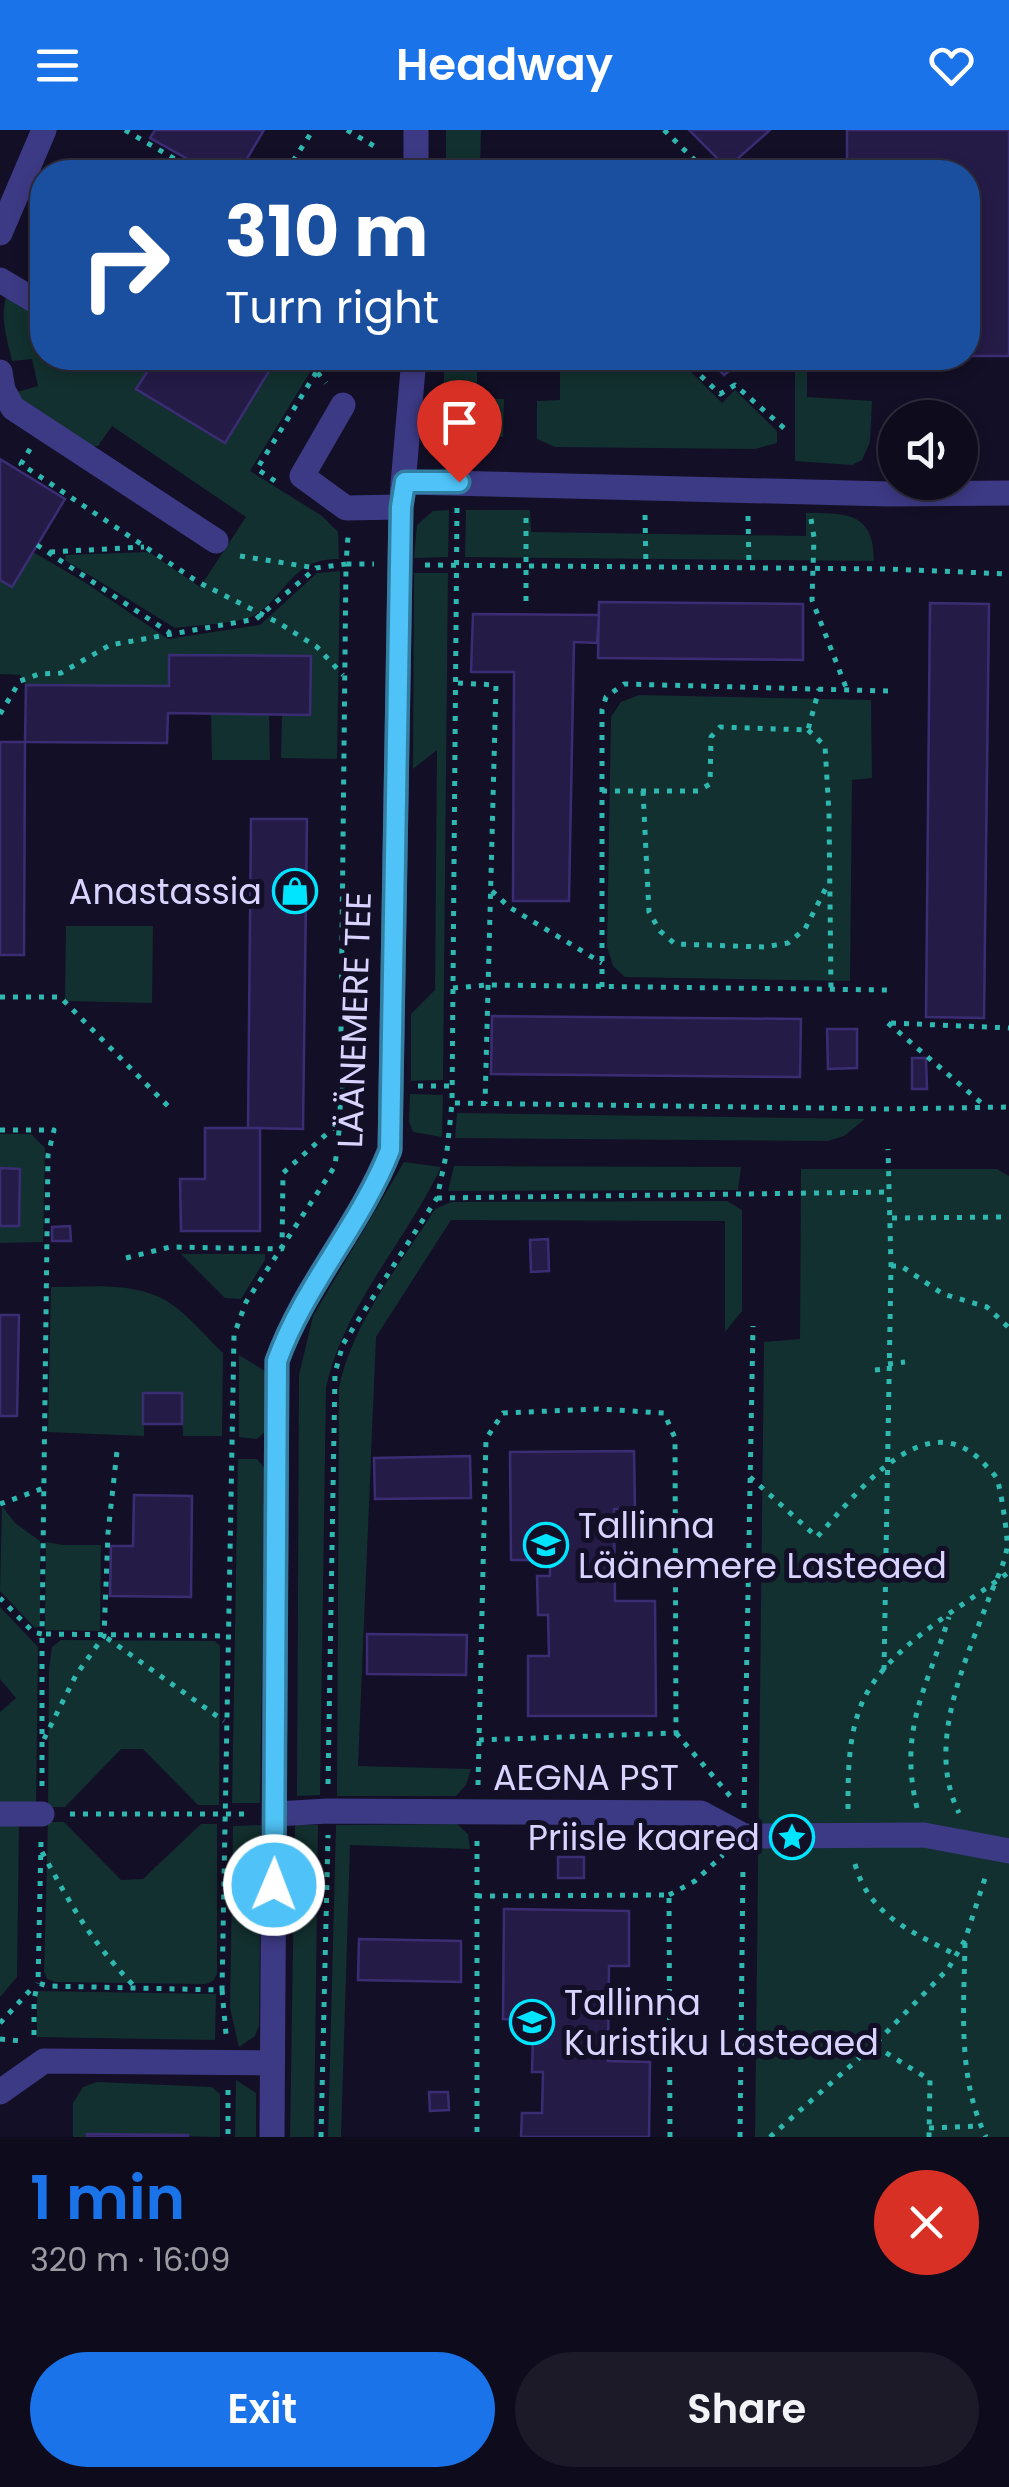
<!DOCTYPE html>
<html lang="en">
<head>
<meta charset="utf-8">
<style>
	body { margin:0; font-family:Poppins,sans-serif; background:#1c1929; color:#f1f3f6; height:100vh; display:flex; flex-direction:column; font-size:38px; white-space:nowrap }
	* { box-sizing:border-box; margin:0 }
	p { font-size:32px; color:#9b9ba3 }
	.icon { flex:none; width:55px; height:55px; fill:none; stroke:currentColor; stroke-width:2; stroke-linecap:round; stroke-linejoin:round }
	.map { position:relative; height:2007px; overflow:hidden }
	.side { display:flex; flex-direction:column; background:#0e0b1c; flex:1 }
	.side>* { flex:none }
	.hud { position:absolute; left:30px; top:30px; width:950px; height:210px; border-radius:40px; box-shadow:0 5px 15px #0003,0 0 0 2px #2e2b3b; background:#1a4fa0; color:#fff; overflow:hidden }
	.fabs { position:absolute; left:878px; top:270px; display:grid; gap:20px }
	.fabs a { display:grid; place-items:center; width:100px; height:100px; border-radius:50%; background:#0e0b1c; box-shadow:0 5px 15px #0003,0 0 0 2px #2e2b3b; font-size:50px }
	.pin { position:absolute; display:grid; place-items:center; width:85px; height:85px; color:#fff; margin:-102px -42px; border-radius:50% 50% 50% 0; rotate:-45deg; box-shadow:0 0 10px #0007 }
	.pin .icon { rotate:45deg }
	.me { position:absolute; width:110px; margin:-55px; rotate:1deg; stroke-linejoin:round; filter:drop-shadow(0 0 8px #0008) }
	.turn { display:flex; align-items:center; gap:35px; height:210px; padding:0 30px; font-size:45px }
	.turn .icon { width:130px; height:130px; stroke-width:2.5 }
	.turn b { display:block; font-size:70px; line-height:85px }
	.round { display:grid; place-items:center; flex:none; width:105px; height:105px; border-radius:52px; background:#1c1929 }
	.headline { display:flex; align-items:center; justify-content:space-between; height:170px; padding:0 30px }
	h1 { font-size:60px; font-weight:600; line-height:75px; color:#1a73e8 }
	.cta { display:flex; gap:20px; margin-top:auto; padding:20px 30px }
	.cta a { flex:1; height:115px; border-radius:60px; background:#1a73e8; color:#fff; font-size:40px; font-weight:600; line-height:115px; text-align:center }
	.cta a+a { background:#1c1929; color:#f1f3f6 }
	header { display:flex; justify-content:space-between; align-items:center; height:130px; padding:0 30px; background:#1a73e8; color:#fff; font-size:45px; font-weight:600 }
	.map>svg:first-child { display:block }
	.green { fill:#12302f }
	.building { fill:#241b47; stroke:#3b2d73; stroke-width:2.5 }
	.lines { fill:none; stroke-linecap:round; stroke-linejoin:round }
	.path { stroke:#2fb8b0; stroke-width:5; stroke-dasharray:5 8; stroke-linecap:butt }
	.minor { stroke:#3d3a85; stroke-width:25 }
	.route-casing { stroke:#337fa1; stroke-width:25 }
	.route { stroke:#4fc3f7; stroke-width:18 }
	.labels { text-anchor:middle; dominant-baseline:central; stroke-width:10; stroke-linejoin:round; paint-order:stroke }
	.poi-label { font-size:35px; fill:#d9d4ff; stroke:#130f26; text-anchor:end }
	.street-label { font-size:35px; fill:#d9d4ff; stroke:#130f26 }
</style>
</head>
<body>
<header><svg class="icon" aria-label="menu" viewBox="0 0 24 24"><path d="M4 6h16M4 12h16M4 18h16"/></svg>Headway<svg class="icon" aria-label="heart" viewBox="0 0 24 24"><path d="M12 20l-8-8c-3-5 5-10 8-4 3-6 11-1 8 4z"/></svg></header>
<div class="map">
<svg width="1009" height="2007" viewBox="0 0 1009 2007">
	<rect width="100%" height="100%" fill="#130f26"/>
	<g class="green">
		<polygon points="446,0 481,0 480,42 446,42"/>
		<path d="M6,167L37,185L32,193L42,200V228H87L96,233L100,228H156L137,259L225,313L277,228H287L310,242L250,341L322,386L338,402L339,429C292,428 288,464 255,485C240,494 194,495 175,498L65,430L66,425L149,422L200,457L246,387L112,296L98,316H90L19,273L17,262L38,256L32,229L12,231C7,208 0,190 6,167Z"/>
		<polygon points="444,228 477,228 477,268 504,269 503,307 467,307 448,302 444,290"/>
		<polygon points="560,228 677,228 722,273 735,260 777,301 777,313 755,319 555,317 537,309 537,271 560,270"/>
		<polygon points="795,228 807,228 807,267 872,271 870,312 862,330 852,335 795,331"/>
		<polygon points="449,380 448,427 414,428 417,395 433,381"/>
		<path d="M466,380H530L531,402L806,406V383C846,383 874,382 874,431L465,427Z"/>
		<polygon points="33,422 86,453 168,509 260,495 317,443 340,441 337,629 281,628 282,584 310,584 311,527 169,556 26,555 20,545 0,544 0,450"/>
		<polygon points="414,443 448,443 443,950 411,951 411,884 435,860 437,620 413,639"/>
		<polygon points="639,565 871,570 872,648 852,650 850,851 625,847 613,836 607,817 611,587 621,572"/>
		<polygon points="211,584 269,584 270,630 212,630"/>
		<polygon points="66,796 153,796 152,873 65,871"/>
		<polygon points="410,964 443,965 442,1007 413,1002 409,991"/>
		<polygon points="457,983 865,989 844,1006 828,1011 455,1008"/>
		<polygon points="0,1004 31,1004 45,1018 43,1112 0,1113 0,1096 19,1096 20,1039 0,1038"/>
		<path d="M404,1032L441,1037C405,1113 344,1175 326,1258L320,1665L297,1666L299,1245L313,1186Z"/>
		<polygon points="454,1036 741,1037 738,1060 448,1061"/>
		<polygon points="801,1039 997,1039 1009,1046 1009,2007 755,2007 764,1212 800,1209"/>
		<path d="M727,1071L742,1080V1181L725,1202V1091L451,1090L376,1207L358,1636L471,1639L466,1655L456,1666H337L339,1258C352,1193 400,1135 435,1079L451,1072Z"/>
		<polygon points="181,1124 265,1124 265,1130 241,1169 225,1168"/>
		<path d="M51,1157C86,1157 126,1152 159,1167C183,1178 204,1205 223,1223L222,1306H183L181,1263H144V1306L48,1302Z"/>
		<polygon points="239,1225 268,1243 268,1299 257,1309 239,1307"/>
		<polygon points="238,1329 257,1329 265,1339 260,1673 232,1673"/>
		<polygon points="2,1376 15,1393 40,1411 40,1496 35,1498 0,1461"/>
		<polygon points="46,1412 63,1415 101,1415 100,1501 45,1500"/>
		<polygon points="0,1477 38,1517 36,1679 0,1678 0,1582 16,1568 0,1549"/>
		<polygon points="61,1510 215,1511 220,1516 219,1675 198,1675 143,1619 121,1619 65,1677 48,1677 49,1538 52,1517"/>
		<polygon points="48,1692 64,1692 121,1750 143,1749 201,1694 217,1694 217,1844 213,1851 206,1854 55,1852 47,1849 44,1841"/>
		<polygon points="0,1693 19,1694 17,1847 0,1867"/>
		<polygon points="457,1694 468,1704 470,1719 350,1715 341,2007 328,2007 336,1695"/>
		<polygon points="261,1695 259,1896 255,1906 239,1917 230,1878 233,1696"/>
		<polygon points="295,1695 318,1695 314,2007 290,2007"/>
		<polygon points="37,1861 216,1864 215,1910 37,1907"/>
		<polygon points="236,1950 256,1963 256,2007 235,2007"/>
		<polygon points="97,1952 212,1957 220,1964 220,2007 87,2004 87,2007 73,2007 73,1973 83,1957"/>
	</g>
	<g class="building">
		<polygon points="155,0 264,0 239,42 211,42 150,8"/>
		<polygon points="689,0 770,0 727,38"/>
		<polygon points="847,0 1009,0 1009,226 968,226 968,42 847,42"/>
		<polygon points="156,228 277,228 225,313 136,259"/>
		<polygon points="707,228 745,228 724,245"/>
		<polygon points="0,329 65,369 12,457 0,450"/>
		<polygon points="599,472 803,474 803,530 598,528"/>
		<polygon points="930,473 989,474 984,888 926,887"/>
		<polygon points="473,484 599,485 597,513 574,512 569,771 513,771 514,542 471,542"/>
		<polygon points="169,525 311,526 310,585 168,583 167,613 25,612 26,555 169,556"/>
		<polygon points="0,612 25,612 24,825 0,825"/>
		<polygon points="251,689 307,689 303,999 248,998"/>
		<polygon points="492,886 801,889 800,947 491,944"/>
		<polygon points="827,899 857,899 857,938 828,939"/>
		<polygon points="912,928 926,928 927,959 912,959"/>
		<polygon points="205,998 260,998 260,1101 181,1101 180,1049 205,1049"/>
		<polygon points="0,1038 20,1039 19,1096 0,1096"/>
		<polygon points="70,1096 71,1111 52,1111 52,1097"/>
		<polygon points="548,1109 549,1141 531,1142 530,1110"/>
		<polygon points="0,1185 19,1185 17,1286 0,1286"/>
		<rect x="143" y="1263" width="39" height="31"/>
		<polygon points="634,1321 635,1379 614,1379 615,1471 655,1471 656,1586 528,1586 528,1526 549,1526 548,1485 538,1485 537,1446 550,1446 550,1430 511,1430 510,1322"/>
		<polygon points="470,1326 471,1368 375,1369 374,1328"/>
		<polygon points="134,1365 192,1366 191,1467 110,1466 111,1416 133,1416"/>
		<polygon points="367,1504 467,1505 466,1545 367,1544"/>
		<rect x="558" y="1727" width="26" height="21"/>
		<polygon points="504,1779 629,1781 629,1836 609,1836 608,1931 650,1932 649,2007 521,2007 522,1983 542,1983 543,1942 532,1942 533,1906 544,1906 545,1890 503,1889"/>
		<polygon points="359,1809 461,1811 461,1852 358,1850"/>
		<polygon points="429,1962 448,1962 449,1980 430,1981"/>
		<polygon points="87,2004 188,2005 188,2007 87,2007"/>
	</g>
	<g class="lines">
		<g class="path">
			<polyline points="125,0 197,42"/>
			<polyline points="347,0 379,19"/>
			<polyline points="664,0 707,42"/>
			<polyline points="286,42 313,0"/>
			<polyline points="296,228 317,242 326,253"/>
			<polyline points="372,228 382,229"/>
			<polyline points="682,228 720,264 735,255 785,299"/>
			<polyline points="437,294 442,307 458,314 458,327"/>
			<polyline points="30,319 21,334 198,452 279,493 317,517 343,545"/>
			<polyline points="275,351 257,339 325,228"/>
			<polyline points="457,378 452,973 888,979 1009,977"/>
			<polyline points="645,385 646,437"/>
			<polyline points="748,386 749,438"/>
			<polyline points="811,389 814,407 812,470 847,560"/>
			<polyline points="37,415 170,503"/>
			<polyline points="50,422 144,417"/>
			<polyline points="240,426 316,438"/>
			<polyline points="425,435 889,439 1009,444"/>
			<polyline points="526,471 526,384"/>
			<polyline points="458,553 496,555 485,974"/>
			<polyline points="0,584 20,551 39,544 61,543 110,515 256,489 316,438 346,434 348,406"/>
			<polyline points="808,600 825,616 829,683 831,859"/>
			<polyline points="602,661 698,661 710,654 711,607 720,597 808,600 819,559"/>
			<polyline points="643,661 649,782 660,801 675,814 764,817 788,813 805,799 829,752"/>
			<polyline points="492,761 509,777 602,833"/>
			<polyline points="602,857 602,580 606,567 624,554 888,561"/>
			<polyline points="453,858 488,855 888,860"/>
			<polyline points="0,867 60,867 168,976"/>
			<polyline points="888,893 985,976"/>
			<polyline points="891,893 1009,898"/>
			<polyline points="340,956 367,955"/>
			<polyline points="418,956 452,956"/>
			<polyline points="0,1000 54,1000 48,1025 42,1504 33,1502 0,1468"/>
			<polyline points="437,1068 891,1062"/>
			<polyline points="892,1088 1009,1087"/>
			<polyline points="126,1128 170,1117 282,1119 283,1043 340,992"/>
			<polyline points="891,1136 901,1136 943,1164 987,1177 1009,1198"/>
			<polyline points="888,1234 905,1232"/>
			<polyline points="875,1240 888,1239"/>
			<path d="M750,1347L817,1407C857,1364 927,1267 987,1337C989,1339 996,1346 997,1349C1001,1360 1008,1406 1007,1417C1005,1434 995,1452 989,1468C965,1533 925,1615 959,1683"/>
			<polyline points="0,1374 44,1358"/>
			<polyline points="107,1508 224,1591"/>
			<polyline points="884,1540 891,1136 888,1019"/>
			<polyline points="676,1603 730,1666"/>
			<polyline points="44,1609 76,1545 104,1506 108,1403 117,1321"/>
			<polyline points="328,1654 335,1243 343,1214 437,1068 447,1021 452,973"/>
			<polyline points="478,1655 486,1309 503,1283 598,1279 664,1283 675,1308 676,1603 479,1610"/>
			<polyline points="42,1656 42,1504 227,1506"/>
			<polyline points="744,1678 753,1196"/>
			<path d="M917,1678C898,1599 927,1558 949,1487"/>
			<path d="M848,1679C848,1645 848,1610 860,1578C881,1520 961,1478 1009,1442"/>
			<polyline points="70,1684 249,1684"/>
			<polyline points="477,1711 477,2007"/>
			<polyline points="41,1712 38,1853 48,1856 222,1860 234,1205 246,1172 335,1036 340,992 346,434 374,434"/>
			<path d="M42,1722C72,1777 90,1810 134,1856"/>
			<path d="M855,1734C869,1786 913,1802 956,1825"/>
			<polyline points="669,1765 695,1751 723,1725"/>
			<polyline points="477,1766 669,1765 670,2007"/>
			<path d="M965,1813C964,1879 957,1947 986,2007"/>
			<polyline points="222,1860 226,1904"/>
			<polyline points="0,1893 35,1855"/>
			<polyline points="34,1905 34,1869 38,1853"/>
			<polyline points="0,1909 22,1911"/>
			<polyline points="875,1916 930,1950 929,2007"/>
			<polyline points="228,1960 228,2007"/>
			<polyline points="929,1998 981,1996"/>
			<polyline points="321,2007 328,1705"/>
			<polyline points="740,2007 743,1734"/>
			<polyline points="770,2007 874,1915 948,1839 965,1810 986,1745"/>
		</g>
		<g class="minor">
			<polyline points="416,0 416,42"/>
			<polyline points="0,103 44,0"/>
			<polyline points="0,150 42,175"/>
			<polyline points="0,242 3,260 13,278 216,411"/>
			<polyline points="343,275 302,346 346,378 401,377"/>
			<polyline points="405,352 889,364 1009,363"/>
			<polyline points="0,1684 42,1684"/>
			<polyline points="276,1684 328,1681 701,1683 744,1706 924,1705 1009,1721"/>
			<polyline points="0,1962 44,1931 271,1933"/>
			<path d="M272,2007L277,1231C303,1156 361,1094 390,1019L401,377L414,228"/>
		</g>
	</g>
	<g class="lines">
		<defs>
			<path id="route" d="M274,1755L277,1231C304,1156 361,1094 390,1020L401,377L405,352H459"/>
		</defs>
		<use href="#route" class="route-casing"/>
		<use href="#route" class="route"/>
	</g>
	<defs>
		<symbol id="shop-ring" viewBox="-11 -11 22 22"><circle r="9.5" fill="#130f26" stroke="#00e5ff" stroke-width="1.5"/><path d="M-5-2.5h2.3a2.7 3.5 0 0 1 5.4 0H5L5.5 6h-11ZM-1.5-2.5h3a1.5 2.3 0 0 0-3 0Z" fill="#00e5ff"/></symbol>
		<symbol id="school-ring" viewBox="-11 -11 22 22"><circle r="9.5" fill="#130f26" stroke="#00e5ff" stroke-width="1.5"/><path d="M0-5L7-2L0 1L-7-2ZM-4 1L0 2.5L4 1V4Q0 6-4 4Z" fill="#00e5ff"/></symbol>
		<symbol id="sight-ring" viewBox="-11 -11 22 22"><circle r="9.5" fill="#130f26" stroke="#00e5ff" stroke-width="1.5"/><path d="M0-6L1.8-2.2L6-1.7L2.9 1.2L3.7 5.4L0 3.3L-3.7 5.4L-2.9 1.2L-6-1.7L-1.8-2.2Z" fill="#00e5ff"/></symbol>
	</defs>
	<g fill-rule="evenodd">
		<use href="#shop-ring" x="270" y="736" width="50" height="50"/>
		<use href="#school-ring" x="521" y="1390" width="50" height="50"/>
		<use href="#sight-ring" x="767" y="1682" width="50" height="50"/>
		<use href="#school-ring" x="507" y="1867" width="50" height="50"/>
	</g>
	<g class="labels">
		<g class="poi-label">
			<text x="262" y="761">Anastassia</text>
			<text x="578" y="1395" text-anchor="start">Tallinna<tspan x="578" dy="40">Läänemere Lasteaed</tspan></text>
			<text x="760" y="1707">Priisle kaared</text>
			<text x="564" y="1872" text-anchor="start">Tallinna<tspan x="564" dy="40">Kuristiku Lasteaed</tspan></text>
		</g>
		<g class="street-label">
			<text transform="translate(354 890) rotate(-88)">LÄÄNEMERE TEE</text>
			<text x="586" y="1647">AEGNA PST</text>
		</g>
	</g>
</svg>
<div class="fabs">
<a><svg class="icon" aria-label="sound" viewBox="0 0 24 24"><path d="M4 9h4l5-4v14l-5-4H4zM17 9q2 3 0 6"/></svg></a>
</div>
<div class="pin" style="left:459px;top:352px;background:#d93025"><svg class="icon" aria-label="arrive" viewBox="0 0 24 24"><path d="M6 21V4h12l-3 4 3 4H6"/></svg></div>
<svg class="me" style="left:274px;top:1755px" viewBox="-20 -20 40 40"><circle r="17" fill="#4fc3f7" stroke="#fff" stroke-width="3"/><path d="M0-11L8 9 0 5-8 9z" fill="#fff"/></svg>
<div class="hud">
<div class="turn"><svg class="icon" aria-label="right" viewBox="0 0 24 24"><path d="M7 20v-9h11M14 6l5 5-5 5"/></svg><div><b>310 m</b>Turn right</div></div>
</div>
</div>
<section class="side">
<div class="headline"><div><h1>1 min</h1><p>320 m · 16:09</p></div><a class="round" style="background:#d93025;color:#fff"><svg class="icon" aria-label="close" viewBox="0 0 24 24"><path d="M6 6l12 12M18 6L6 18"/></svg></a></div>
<div class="cta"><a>Exit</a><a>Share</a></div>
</section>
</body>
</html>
